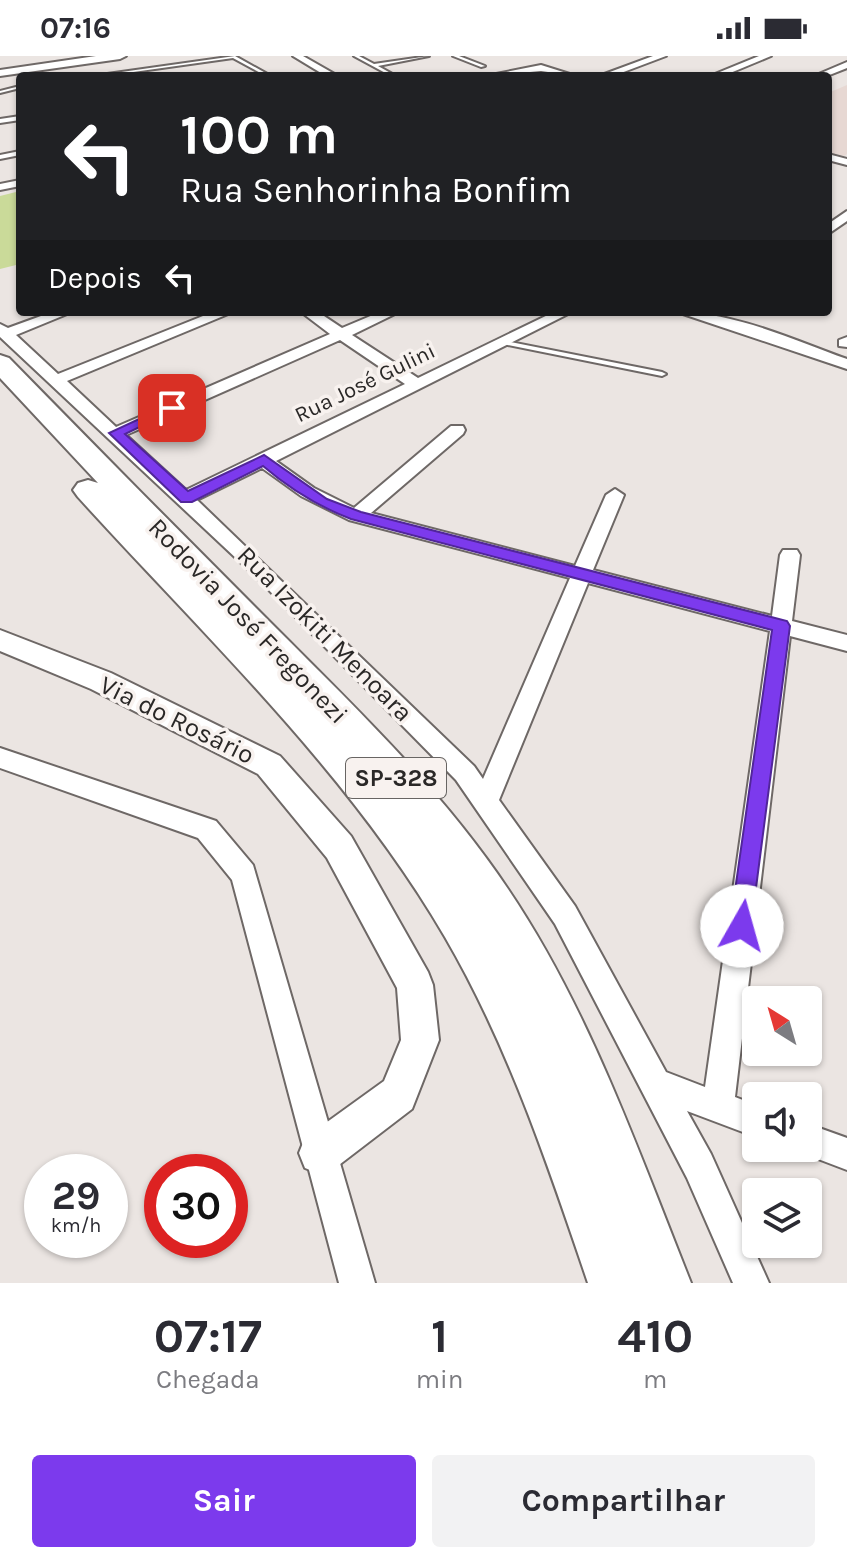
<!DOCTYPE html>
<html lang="pt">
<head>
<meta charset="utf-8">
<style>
	body { margin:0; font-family:Karla,sans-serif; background:#f2f2f3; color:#2b2b33; height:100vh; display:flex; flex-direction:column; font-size:30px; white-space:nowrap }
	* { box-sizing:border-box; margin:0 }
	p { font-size:26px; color:#7c7c81 }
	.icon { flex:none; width:44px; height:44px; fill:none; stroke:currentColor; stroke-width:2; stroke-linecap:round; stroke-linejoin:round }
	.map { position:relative; height:1227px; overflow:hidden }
	.details { display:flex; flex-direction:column; background:#fff; flex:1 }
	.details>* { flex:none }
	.top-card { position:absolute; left:16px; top:16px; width:816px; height:244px; border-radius:8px; box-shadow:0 2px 6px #0004; background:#202124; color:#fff; overflow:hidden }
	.needle { width:52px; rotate:323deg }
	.buttons { position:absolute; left:742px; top:930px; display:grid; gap:16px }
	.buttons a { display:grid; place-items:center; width:80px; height:80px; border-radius:8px; background:#fff; box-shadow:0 2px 6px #0004; font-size:40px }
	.speed { position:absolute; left:24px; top:1098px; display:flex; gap:16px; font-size:40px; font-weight:700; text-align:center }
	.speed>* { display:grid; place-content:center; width:104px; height:104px; border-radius:50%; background:#fff; box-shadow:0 2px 6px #0004; line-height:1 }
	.speed small { font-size:20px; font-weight:400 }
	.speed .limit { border:12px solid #d22; background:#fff; color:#111 }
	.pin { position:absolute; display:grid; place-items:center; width:68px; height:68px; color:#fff; margin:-34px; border-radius:16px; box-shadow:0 4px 12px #0006 }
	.me { position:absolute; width:88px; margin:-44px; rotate:7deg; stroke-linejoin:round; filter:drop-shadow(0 0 6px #0008) }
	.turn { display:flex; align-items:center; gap:28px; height:168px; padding:0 32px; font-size:36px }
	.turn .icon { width:104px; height:104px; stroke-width:2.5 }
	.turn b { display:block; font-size:56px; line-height:68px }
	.then { display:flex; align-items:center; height:76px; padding:0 32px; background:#0003; gap:16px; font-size:30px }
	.eta { display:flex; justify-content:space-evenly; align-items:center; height:136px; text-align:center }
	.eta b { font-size:48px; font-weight:700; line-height:56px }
	.action { display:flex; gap:16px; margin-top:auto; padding:16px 32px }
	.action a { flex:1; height:92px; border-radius:8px; background:#7c3aed; color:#fff; font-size:32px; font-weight:700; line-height:92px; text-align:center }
	.action a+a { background:#f2f2f3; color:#2b2b33 }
	.status { display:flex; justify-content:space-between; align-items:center; height:56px; padding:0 40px; background:#fff; direction:ltr }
	.status svg { height:22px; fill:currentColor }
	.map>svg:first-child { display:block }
	.built { fill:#e7d8d3 }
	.green { fill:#cada99 }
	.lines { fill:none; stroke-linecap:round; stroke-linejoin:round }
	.service-casing { stroke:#6e6866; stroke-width:4 }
	.minor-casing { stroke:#6e6866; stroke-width:4 }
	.tertiary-casing { stroke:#6e6866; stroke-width:4 }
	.trunk-casing { stroke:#6e6866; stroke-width:4 }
	.service { fill:#fff; fill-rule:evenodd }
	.minor { fill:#fff; fill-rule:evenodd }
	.tertiary { fill:#fff; fill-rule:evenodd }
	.trunk { fill:#fff; fill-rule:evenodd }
	.route { fill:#7c3aed; stroke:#51269a; stroke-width:2 }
	.labels { text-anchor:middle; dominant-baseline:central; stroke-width:7; stroke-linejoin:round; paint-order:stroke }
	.far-street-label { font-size:22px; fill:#2a2827; stroke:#f8f2ef }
	.shield { fill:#f8f2ef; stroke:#686563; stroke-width:2 }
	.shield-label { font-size:24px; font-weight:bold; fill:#2a2827 }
	.street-label { font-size:26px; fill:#2a2827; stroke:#f8f2ef }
</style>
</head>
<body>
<div class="status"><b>07:16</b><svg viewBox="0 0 49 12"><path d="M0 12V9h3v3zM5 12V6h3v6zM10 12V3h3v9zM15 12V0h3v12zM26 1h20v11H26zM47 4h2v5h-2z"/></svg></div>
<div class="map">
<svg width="847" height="1227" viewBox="0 0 847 1227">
	<rect width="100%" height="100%" fill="#ebe5e2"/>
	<polygon class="built" points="847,29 847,98 844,100 828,96 828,37"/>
	<polygon class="green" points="20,135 20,208 0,213 0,140"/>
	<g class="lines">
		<defs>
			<g id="service">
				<polygon points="235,0 271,20 266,20 233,2 105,20 93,20"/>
				<polygon points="354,0 359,0 374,8 429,0 378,10 396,20 391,20"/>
				<polygon points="453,0 459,0 485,10 481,11"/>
				<polygon points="20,30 20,32 0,37 0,35"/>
				<polygon points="20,60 20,64 0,67 0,63"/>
				<polygon points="20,95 20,99 0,103 0,99"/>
				<polygon points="500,284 662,316 666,318 662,320 503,288 500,288"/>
			</g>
			<g id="minor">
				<polygon points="293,0 303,0 338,20 326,20"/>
				<polygon points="653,0 666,0 613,20 599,20"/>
				<polygon points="759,0 771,0 723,20 710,20"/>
				<polygon points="847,6 847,12 827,20 814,20"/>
				<polygon points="541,9 576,20 541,15 486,20"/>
				<polygon points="828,98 847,103 847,109 828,104"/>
				<polygon points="20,124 20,130 0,134 0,128"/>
				<polygon points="847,155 847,165 828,178 828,168"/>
				<path d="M52,256H72L16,279L58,318L213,256H233L67,325L116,371L330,278L301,256H318L342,272L380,256H399L352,279L418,322L554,256H572L276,405L314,432L354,452L451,370H463L465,374L463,378L371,457L575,510L606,439L615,433L624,439L593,514L772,560L780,499L783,494H797L800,499L792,565L847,579V595L790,580L735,1041L756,1049V1081L687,1055L711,1098L769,1227H733L687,1122L555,868L456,724L254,519L0,281V268L8,272ZM340,284L405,328L186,434L126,379ZM262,412L301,440L349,464L570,522L483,723L474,710L197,444ZM588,527L770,575L705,1031L666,1016L575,850L499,744Z"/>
				<path d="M677,256C734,256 794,284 847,303V313Z"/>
				<polygon points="847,281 847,291 839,290 839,284"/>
				<polygon points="0,692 216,765 253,809 375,1227 339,1227 232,824 198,782 0,712"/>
				<polygon points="808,1068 847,1082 847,1114 797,1095 795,1092 808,1092"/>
			</g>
			<g id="tertiary">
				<polygon points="96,0 126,0 120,3 0,20 0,14"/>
				<polygon points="0,574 111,617 280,700 351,780 428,916 433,929 439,984 412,1053 335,1112 320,1118 305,1112 299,1097 305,1082 384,1025 401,984 397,932 327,802 258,718 91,633 0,595"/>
			</g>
			<path id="trunk" d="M0,299L9,302C97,392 187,483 276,572C359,655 443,736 508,833C589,953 638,1094 691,1227H588C548,1109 508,989 445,881C349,716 205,581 78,441L73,434L78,427L88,424L98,427L0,322Z"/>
		</defs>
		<use href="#service" class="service-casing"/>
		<use href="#minor" class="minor-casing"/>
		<use href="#tertiary" class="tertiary-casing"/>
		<use href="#trunk" class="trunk-casing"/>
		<use href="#service" class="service"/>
		<use href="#minor" class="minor"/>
		<use href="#tertiary" class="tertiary"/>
		<use href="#trunk" class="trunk"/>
	</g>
	<path class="route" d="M167,350L179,352L125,378L188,435L264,399L327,443L361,456L787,565L790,570L750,878L742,882L734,878L730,870L772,574L351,463C317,450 291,434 263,410L192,446H181L109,377Z"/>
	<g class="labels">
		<g class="far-street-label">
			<text transform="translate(365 327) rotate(-26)">Rua José Gulini</text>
		</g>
		<rect class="shield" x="346" y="702" width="100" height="40" rx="6"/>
		<g class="shield-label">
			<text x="396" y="722">SP-328</text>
		</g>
		<g class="street-label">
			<text transform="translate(248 565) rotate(46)">Rodovia José Fregonezi</text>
			<text transform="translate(325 578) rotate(45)">Rua Izokiti Menoara</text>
			<text transform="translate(177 664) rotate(26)">Via do Rosário</text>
		</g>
	</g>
</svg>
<div class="buttons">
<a><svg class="needle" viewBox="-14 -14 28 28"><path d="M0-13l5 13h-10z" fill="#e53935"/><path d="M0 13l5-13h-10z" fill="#7c7c81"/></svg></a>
<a><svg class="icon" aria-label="sound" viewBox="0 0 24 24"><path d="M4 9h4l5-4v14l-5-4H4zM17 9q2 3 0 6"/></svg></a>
<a><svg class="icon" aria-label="layers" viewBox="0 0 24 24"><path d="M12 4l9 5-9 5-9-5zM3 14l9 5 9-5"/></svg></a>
</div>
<div class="speed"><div>29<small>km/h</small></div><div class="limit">30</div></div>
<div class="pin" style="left:172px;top:352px;background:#d93025"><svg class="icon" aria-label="arrive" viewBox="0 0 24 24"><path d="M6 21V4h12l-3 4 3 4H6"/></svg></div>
<svg class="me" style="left:742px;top:870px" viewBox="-20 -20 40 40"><circle r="19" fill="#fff"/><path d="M0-13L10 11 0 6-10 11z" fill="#7c3aed"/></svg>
<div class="top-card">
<div class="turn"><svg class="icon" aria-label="left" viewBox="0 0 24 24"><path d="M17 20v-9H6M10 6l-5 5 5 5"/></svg><div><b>100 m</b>Rua Senhorinha Bonfim</div></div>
<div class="then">Depois<svg class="icon" aria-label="left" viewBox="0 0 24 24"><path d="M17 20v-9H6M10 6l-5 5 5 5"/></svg></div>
</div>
</div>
<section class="details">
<div class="eta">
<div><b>07:17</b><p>Chegada</p></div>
<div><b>1</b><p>min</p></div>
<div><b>410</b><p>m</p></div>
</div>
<div class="action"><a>Sair</a><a>Compartilhar</a></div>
</section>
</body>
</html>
